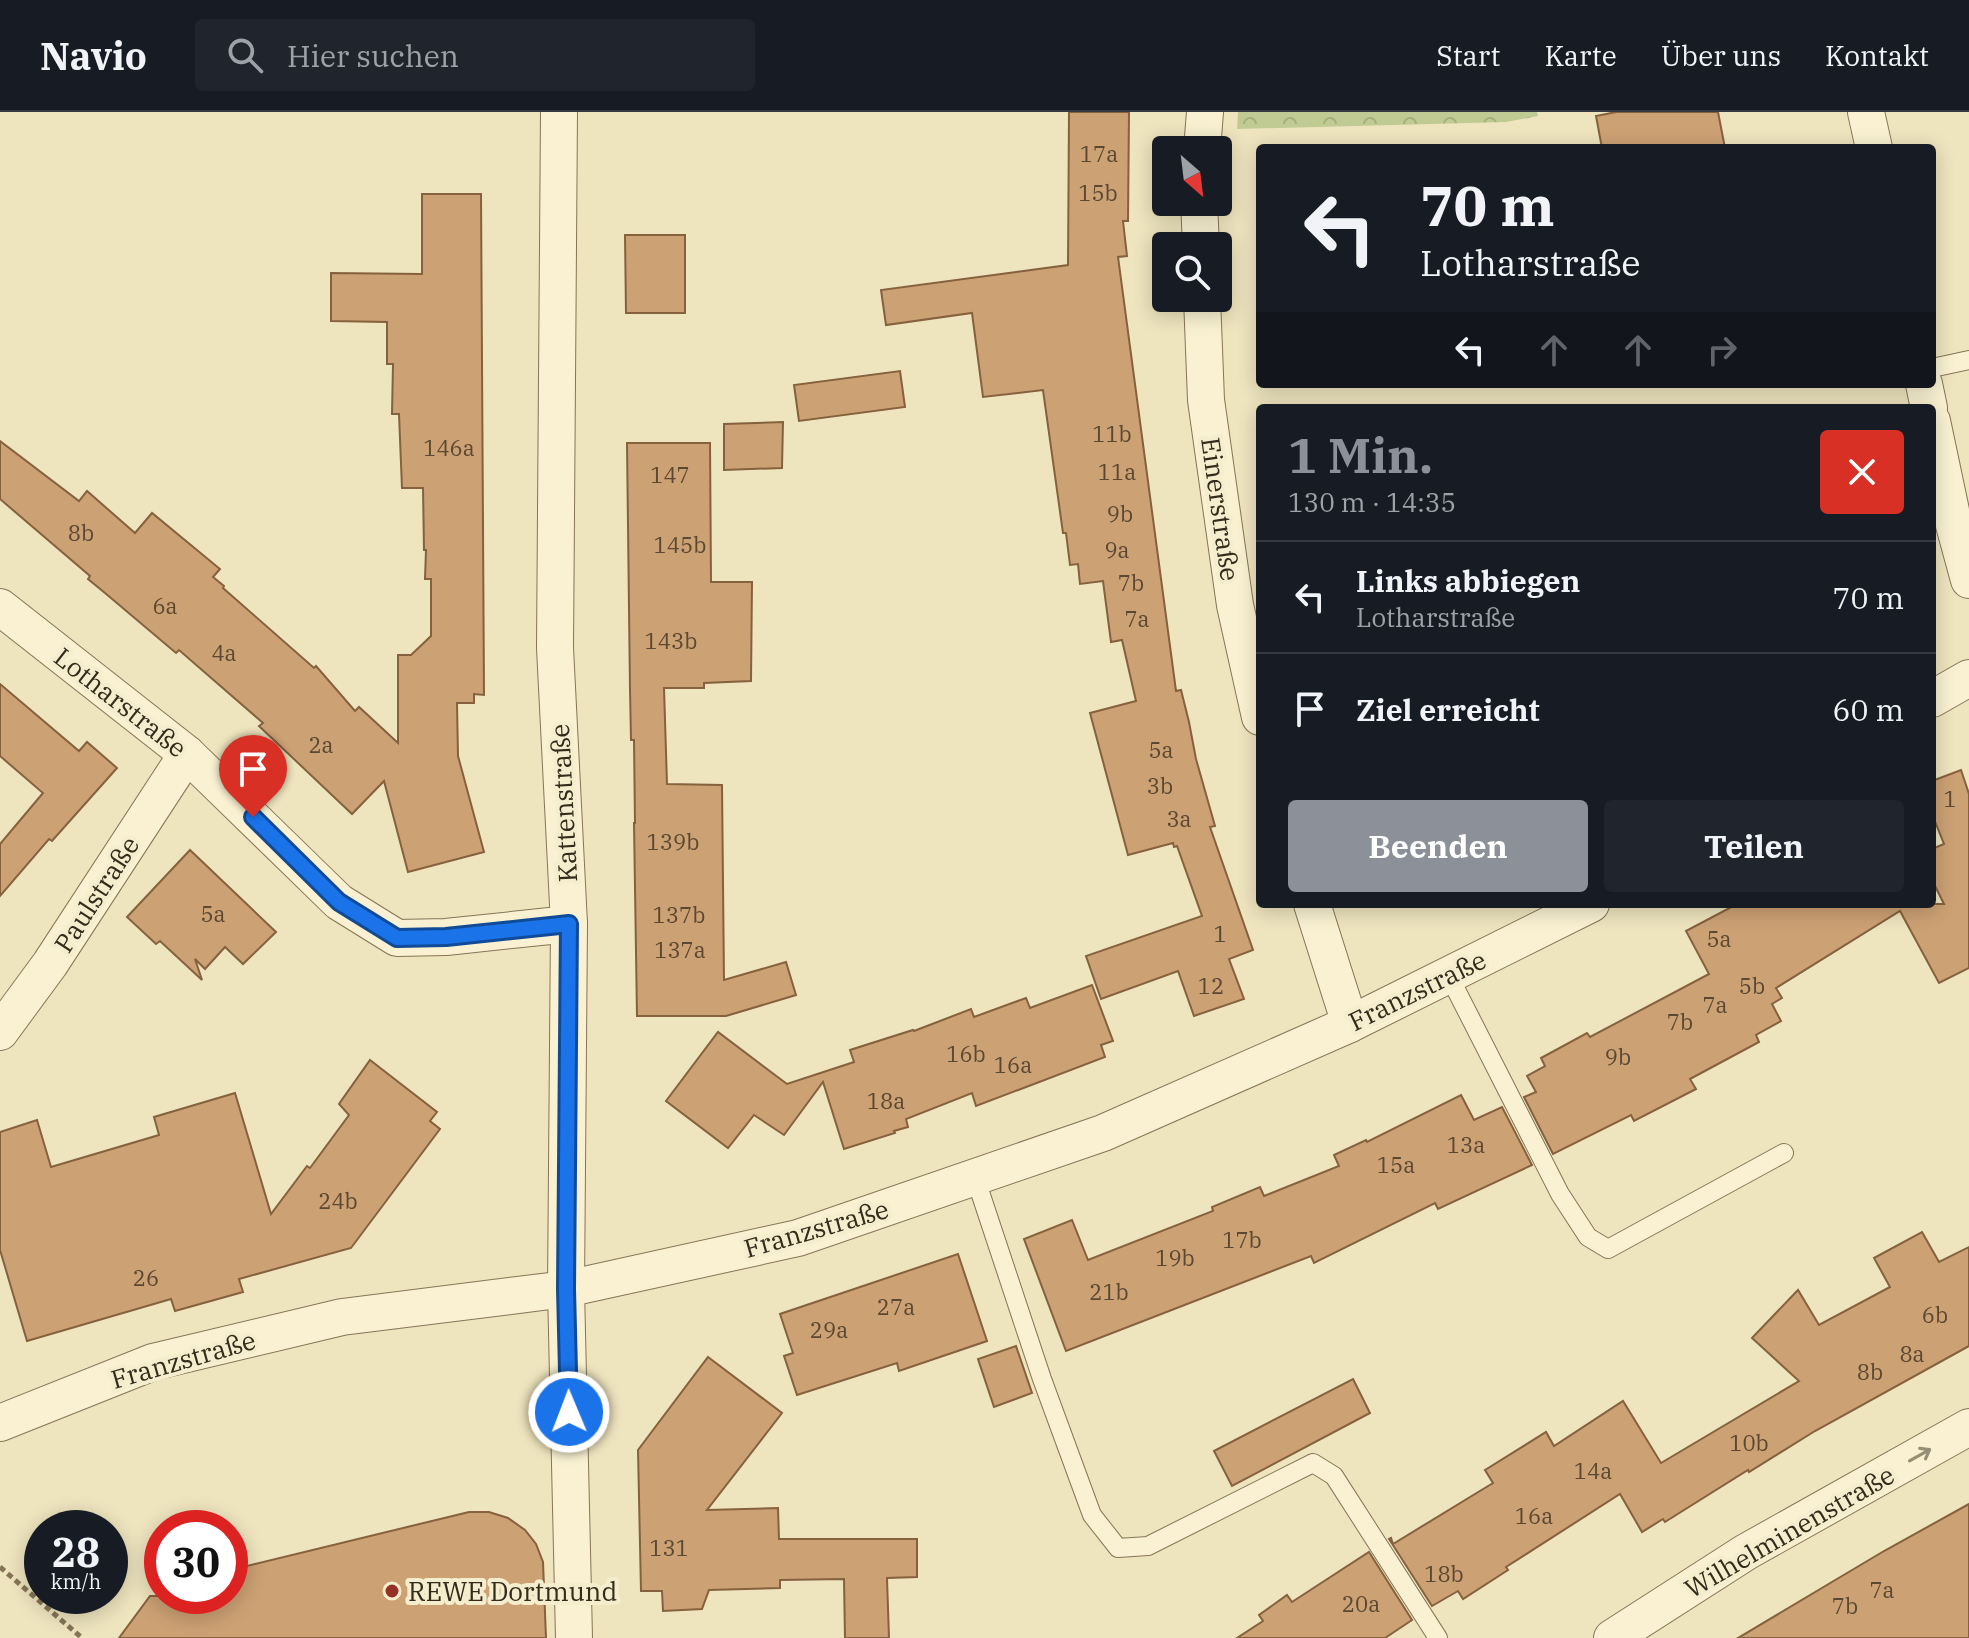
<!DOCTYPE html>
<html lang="de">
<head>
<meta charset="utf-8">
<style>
	body { margin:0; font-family:"IBM Plex Serif",serif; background:#20242c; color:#f1f3f6; height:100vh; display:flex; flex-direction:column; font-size:30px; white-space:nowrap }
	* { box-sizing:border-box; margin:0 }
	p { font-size:26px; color:#9ea1a6 }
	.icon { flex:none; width:44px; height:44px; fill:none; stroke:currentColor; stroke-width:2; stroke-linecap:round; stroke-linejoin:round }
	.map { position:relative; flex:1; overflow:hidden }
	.panel { position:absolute; left:1256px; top:292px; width:680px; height:504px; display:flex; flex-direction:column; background:#171b24; border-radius:8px; box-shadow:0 4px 20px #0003 }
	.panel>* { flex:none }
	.banner { position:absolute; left:1256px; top:32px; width:680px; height:244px; border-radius:8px; box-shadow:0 4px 20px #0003; background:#171b24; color:#f1f3f6; overflow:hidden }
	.needle { width:52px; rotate:152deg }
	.buttons { position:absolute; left:1152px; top:24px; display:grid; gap:16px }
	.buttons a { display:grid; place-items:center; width:80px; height:80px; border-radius:8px; background:#171b24; box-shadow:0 4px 20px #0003; font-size:40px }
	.speed { position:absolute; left:24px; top:1398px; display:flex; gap:16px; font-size:40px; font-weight:700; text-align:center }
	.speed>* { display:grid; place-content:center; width:104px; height:104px; border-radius:50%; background:#171b24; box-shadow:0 4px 20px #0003; line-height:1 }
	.speed small { font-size:20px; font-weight:400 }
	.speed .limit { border:12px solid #d22; background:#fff; color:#111 }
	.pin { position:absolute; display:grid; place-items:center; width:68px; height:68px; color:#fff; margin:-82px -34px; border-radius:50% 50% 50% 0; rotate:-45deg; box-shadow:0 0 8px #0007 }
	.pin .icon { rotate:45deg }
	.me { position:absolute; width:88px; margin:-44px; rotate:359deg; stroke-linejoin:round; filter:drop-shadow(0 0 6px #0008) }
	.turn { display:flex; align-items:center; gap:28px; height:168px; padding:0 32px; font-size:36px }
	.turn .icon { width:104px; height:104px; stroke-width:2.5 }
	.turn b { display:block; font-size:56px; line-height:68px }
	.lanes { display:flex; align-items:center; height:76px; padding:0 32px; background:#0003; justify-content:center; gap:40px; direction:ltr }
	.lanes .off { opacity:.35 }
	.round { display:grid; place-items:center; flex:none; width:84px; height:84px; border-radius:8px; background:#20242c }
	.overview { display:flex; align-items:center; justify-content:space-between; height:136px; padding:0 32px }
	h1 { font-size:48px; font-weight:700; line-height:60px; color:#8c9099 }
	.primary-button { display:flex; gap:16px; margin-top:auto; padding:16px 32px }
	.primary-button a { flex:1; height:92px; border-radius:8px; background:#8c9099; color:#fff; font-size:32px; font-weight:700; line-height:92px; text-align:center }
	.primary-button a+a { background:#20242c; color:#f1f3f6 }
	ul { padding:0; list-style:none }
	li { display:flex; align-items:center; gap:24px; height:112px; padding:0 32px; border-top:2px solid #363941 }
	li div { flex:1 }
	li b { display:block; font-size:30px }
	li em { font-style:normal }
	header { display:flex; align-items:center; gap:48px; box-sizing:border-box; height:112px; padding:0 40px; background:#171b24; border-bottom:2px solid #363941 }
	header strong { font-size:38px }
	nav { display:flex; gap:44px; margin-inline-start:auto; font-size:28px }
	.search { width:560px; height:72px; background:#20242c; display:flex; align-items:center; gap:20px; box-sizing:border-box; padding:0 28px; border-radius:8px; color:#9ea1a6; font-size:30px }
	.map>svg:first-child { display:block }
	.forest { fill:url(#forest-crowns) }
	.building { fill:#cca174; stroke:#85613d; stroke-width:2 }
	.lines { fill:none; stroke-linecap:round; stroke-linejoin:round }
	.lane-casing { stroke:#867557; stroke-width:20 }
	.street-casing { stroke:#867557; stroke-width:38 }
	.path { stroke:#867557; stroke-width:5; stroke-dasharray:6 4; stroke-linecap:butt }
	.lane { stroke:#f9f1d1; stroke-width:18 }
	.street { stroke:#f9f1d1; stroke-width:36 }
	.oneway { stroke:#978e76 }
	.route-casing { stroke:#114b97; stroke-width:20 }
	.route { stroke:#1a73e8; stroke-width:14 }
	.poi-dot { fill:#953127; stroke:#f5eece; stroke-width:3 }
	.labels { text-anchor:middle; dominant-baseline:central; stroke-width:8; stroke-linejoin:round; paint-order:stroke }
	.number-label { font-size:22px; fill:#5b4832 }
	.street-label { font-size:26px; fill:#352b1c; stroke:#f5eece }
	.poi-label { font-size:26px; fill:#352b1c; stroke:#f5eece; text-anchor:start }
</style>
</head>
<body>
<header>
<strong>Navio</strong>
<div class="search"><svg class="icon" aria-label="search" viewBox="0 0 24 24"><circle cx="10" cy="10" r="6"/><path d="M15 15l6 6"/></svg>Hier suchen</div>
<nav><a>Start</a><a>Karte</a><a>Über uns</a><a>Kontakt</a></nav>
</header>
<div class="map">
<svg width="1969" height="1526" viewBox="0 0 1969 1526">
	<defs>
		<pattern id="forest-crowns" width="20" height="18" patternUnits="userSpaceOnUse" patternTransform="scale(2)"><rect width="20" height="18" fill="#bfcb92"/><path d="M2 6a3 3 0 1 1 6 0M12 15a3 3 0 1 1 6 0" fill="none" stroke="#a5ae7d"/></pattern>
	</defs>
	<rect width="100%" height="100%" fill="#eee4be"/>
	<polygon class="forest" points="1238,0 1537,0 1538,4 1506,10 1237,17"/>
	<g class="building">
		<polygon points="1069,0 1129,0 1128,109 1123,109 1127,144 1118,145 1176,579 1181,578 1189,610 1196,647 1215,714 1210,715 1253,838 1229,847 1244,887 1194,904 1178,859 1101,887 1086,844 1202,804 1177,734 1174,735 1173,731 1128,743 1090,601 1136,589 1122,528 1111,530 1103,469 1080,472 1078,452 1070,453 1066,421 1063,421 1043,278 983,285 972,201 886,213 881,178 1068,153"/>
		<polygon points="1616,0 1718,0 1725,36 1602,36 1596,4"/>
		<polygon points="422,82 481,82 484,583 474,582 474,591 457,591 458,644 484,740 408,760 384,669 352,702 259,614 263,611 179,538 176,541 105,481 88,467 90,464 0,387 0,329 79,389 87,379 135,421 152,401 220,457 213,465 224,474 223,476 314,556 316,554 355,599 359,595 398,631 398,543 411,543 431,524 431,467 425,467 426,438 424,438 423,376 402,376 399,302 392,302 393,252 387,252 387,210 331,209 331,161 422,162"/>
		<polygon points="625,123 685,123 685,201 626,201"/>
		<polygon points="900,259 905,295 799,309 794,273"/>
		<polygon points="783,310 782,356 724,358 724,312"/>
		<polygon points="627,331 710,331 711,470 752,470 751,569 704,571 704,576 664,576 667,672 722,673 724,868 786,850 796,883 726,904 637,904 634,711 635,711 634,628 631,628 630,577"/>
		<polygon points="0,572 79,639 87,630 117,656 52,729 49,727 0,784 0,732 43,681 0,644"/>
		<polygon points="1961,658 1969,682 1969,856 1939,871 1900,799 1776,876 1782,886 1772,892 1781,909 1756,923 1759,930 1690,967 1696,977 1634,1009 1631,1003 1553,1042 1524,985 1536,980 1527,964 1545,954 1541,946 1587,921 1590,925 1709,862 1686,819 1737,792 1944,792 1932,768 1932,737 1944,732 1932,702 1932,669"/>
		<polygon points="190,738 276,820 243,852 225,835 205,857 195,847 202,868 160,829 156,832 127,805"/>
		<polygon points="1092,873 1113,929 1101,933 1105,945 976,994 972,981 906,1007 908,1015 894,1019 895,1021 844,1037 823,970 784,1023 754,1003 728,1036 666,989 718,920 787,972 854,950 850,938 913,918 914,919 971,897 974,905 1026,886 1030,896"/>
		<polygon points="370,948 437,1000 430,1009 440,1017 351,1136 239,1167 243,1180 175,1199 171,1187 27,1229 0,1138 0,1020 37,1008 51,1055 159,1023 154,1005 235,981 271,1102 307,1054 310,1056 349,1003 339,992"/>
		<polygon points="1461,983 1474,1008 1502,995 1532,1053 1438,1097 1435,1091 1314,1151 1311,1144 1066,1239 1024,1127 1072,1108 1088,1148 1213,1099 1212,1095 1260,1075 1264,1084 1339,1054 1334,1043 1366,1028 1367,1030"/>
		<polygon points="1922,1120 1939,1150 1969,1135 1969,1234 1815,1319 1749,1360 1748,1358 1665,1410 1663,1407 1642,1420 1620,1382 1506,1455 1508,1458 1463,1487 1458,1479 1432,1494 1389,1427 1391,1426 1393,1432 1493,1371 1485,1358 1546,1320 1554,1334 1623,1289 1661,1351 1799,1269 1752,1226 1798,1178 1819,1213 1890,1175 1874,1146"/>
		<polygon points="958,1142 987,1229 899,1259 897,1251 797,1283 784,1244 793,1241 780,1202"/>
		<polygon points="1016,1234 1032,1281 994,1295 978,1247"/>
		<polygon points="708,1245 782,1301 707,1398 778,1396 779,1427 917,1427 917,1465 887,1466 889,1526 845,1526 844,1467 780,1468 780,1476 709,1478 702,1497 663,1499 662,1479 641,1479 638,1338"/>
		<polygon points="1353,1267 1370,1301 1232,1374 1214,1339"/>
		<polygon points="1969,1392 1969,1526 1738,1526 1884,1439"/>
		<polygon points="469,1400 489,1400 508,1406 525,1418 536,1432 543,1450 546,1526 119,1526 150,1484 230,1484 230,1458"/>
		<polygon points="1369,1440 1412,1508 1385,1526 1237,1526 1263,1509 1259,1503 1287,1483 1292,1490"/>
	</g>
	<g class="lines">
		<defs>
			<g id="lane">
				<polyline points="1932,256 1969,248"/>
				<polyline points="1449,864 1560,1082 1588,1125 1608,1137 1784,1041"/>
				<polyline points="975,1065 1042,1267 1092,1403 1118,1436 1148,1434 1313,1351 1334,1364 1438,1526"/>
			</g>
			<g id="street">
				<polyline points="559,0 555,536 569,812 566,1177 574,1526"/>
				<polyline points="1866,0 1874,36"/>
				<polyline points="1202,38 1205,0"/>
				<polyline points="1199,90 1201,134"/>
				<polyline points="1202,186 1206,288 1235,493 1260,605"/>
				<polyline points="1924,272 1929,296"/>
				<polyline points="1932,309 1954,413 1969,468"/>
				<polyline points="0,495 187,642 339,790 397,826 446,825 569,812"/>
				<polyline points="1932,587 1969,566"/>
				<polyline points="1312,792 1350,912"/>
				<polyline points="0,920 50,852 187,642"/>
				<polyline points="0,1311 153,1250 342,1205 566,1177 798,1126 1103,1021 1350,912 1591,792"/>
				<polyline points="1612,1526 1746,1440 1969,1315"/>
			</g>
		</defs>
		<use href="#lane" class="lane-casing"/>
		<use href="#street" class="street-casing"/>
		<polyline class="path" points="0,1455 82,1526"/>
		<use href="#lane" class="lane"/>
		<use href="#street" class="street"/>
	</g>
	<defs><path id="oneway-shaft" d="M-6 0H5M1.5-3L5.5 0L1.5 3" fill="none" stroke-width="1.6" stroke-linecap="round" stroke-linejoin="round" transform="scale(2)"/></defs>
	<use class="oneway" href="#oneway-shaft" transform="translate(1920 1343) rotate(-29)"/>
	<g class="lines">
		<defs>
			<polyline id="route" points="253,705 339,790 397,826 446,825 569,812 566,1177 569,1300"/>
		</defs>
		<use href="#route" class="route-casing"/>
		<use href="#route" class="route"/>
	</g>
	<circle class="poi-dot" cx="392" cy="1479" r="8"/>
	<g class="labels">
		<g class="number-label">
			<text x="1099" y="41">17a</text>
			<text x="1098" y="80">15b</text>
			<text x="1112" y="321">11b</text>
			<text x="449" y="335">146a</text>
			<text x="1117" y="359">11a</text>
			<text x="670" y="362">147</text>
			<text x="1120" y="401">9b</text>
			<text x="81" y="420">8b</text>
			<text x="680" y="432">145b</text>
			<text x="1117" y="437">9a</text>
			<text x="1131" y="470">7b</text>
			<text x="165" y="493">6a</text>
			<text x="1137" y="506">7a</text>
			<text x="671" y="528">143b</text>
			<text x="224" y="540">4a</text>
			<text x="321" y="632">2a</text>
			<text x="1161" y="637">5a</text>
			<text x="1160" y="673">3b</text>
			<text x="1950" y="686">1</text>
			<text x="1179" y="706">3a</text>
			<text x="673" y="729">139b</text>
			<text x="213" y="801">5a</text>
			<text x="679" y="802">137b</text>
			<text x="1220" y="821">1</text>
			<text x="1719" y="826">5a</text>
			<text x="680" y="837">137a</text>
			<text x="1211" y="873">12</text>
			<text x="1752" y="873">5b</text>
			<text x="1715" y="892">7a</text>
			<text x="1680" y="909">7b</text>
			<text x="966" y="941">16b</text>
			<text x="1618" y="944">9b</text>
			<text x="1013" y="952">16a</text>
			<text x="886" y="988">18a</text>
			<text x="1466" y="1032">13a</text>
			<text x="1396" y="1052">15a</text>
			<text x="338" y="1088">24b</text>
			<text x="1242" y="1127">17b</text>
			<text x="1175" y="1145">19b</text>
			<text x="146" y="1165">26</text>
			<text x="1109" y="1179">21b</text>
			<text x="896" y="1194">27a</text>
			<text x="1935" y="1202">6b</text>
			<text x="829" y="1217">29a</text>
			<text x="1912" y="1241">8a</text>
			<text x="1870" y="1259">8b</text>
			<text x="1749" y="1330">10b</text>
			<text x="1593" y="1358">14a</text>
			<text x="1534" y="1403">16a</text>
			<text x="669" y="1435">131</text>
			<text x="1444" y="1461">18b</text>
			<text x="1882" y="1477">7a</text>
			<text x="1361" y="1491">20a</text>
			<text x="1845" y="1493">7b</text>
		</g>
		<g class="street-label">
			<text transform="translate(1221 397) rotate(82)">Einerstraße</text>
			<text transform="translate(121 590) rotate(38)">Lotharstraße</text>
			<text transform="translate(563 691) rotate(-93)">Kattenstraße</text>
			<text transform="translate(96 782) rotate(-57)">Paulstraße</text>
			<text transform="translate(1417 878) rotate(-26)">Franzstraße</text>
			<text transform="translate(816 1116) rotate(-16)">Franzstraße</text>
			<text transform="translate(183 1247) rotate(-16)">Franzstraße</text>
			<text transform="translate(1789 1419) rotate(-30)">Wilhelminenstraße</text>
		</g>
		<g class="poi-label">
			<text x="408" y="1479">REWE Dortmund</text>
		</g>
	</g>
</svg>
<div class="buttons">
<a><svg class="needle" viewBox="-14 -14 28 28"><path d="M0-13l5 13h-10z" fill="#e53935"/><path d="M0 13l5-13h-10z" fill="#9ea1a6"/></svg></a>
<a><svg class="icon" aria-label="search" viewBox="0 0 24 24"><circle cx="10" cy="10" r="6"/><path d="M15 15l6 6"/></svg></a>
</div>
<div class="speed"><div>28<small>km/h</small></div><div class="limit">30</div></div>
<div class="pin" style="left:253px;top:705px;background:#d93025"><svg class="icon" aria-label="arrive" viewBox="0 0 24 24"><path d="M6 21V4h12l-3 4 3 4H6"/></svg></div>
<svg class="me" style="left:569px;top:1300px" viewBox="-20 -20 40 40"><circle r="17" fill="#1a73e8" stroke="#fff" stroke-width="3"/><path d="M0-11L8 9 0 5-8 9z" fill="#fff"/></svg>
<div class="banner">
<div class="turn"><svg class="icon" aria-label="left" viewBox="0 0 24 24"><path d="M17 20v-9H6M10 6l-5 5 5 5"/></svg><div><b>70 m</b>Lotharstraße</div></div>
<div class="lanes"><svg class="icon" aria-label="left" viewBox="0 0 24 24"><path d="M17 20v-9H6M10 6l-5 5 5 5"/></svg><svg class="icon off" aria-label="ahead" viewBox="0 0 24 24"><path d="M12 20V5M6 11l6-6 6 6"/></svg><svg class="icon off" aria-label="ahead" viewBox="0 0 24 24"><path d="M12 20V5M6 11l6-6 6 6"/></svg><svg class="icon off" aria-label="right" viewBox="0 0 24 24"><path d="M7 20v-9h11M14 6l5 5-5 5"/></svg></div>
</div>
<section class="panel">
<div class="overview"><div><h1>1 Min.</h1><p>130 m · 14:35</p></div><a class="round" style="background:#d93025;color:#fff"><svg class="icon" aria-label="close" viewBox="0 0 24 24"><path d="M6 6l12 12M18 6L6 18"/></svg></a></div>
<ul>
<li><svg class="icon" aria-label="left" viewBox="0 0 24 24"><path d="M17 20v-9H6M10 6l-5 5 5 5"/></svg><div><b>Links abbiegen</b><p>Lotharstraße</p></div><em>70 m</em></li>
<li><svg class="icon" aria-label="arrive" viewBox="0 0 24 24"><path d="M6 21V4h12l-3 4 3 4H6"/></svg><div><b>Ziel erreicht</b></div><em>60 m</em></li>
</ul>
<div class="primary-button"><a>Beenden</a><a>Teilen</a></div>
</section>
</div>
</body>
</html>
